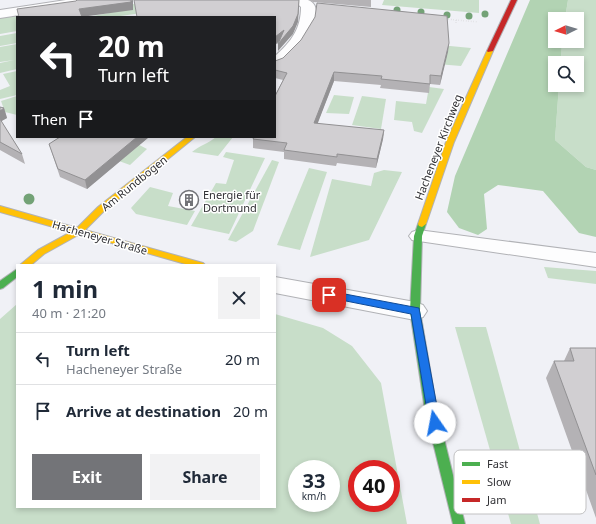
<!DOCTYPE html>
<html lang="en">
<head>
<meta charset="utf-8">
<style>
	body { margin:0; font-family:"Noto Sans",sans-serif; background:#f2f2f3; color:#1f2937; height:100vh; display:flex; flex-direction:column; font-size:15px; white-space:nowrap }
	* { box-sizing:border-box; margin:0 }
	p { font-size:13px; color:#747a83 }
	.icon { flex:none; width:22px; height:22px; fill:none; stroke:currentColor; stroke-width:2; stroke-linecap:round; stroke-linejoin:round }
	.map { position:relative; flex:1; overflow:hidden }
	.panel { position:absolute; left:16px; top:264px; width:260px; height:244px; display:flex; flex-direction:column; background:#fff; border-radius:0px; box-shadow:0 2px 6px #0003 }
	.panel>* { flex:none }
	.guide { position:absolute; left:16px; top:16px; width:260px; height:122px; border-radius:0px; box-shadow:0 2px 6px #0003; background:#202124; color:#fff; overflow:hidden }
	.needle { width:26px; rotate:265deg }
	.fabs { position:absolute; left:548px; top:12px; display:grid; gap:8px }
	.fabs a { display:grid; place-items:center; width:36px; height:36px; border-radius:0px; background:#fff; box-shadow:0 2px 6px #0003; font-size:20px }
	.speed { position:absolute; left:288px; top:460px; display:flex; gap:8px; font-size:20px; font-weight:700; text-align:center }
	.speed>* { display:grid; place-content:center; width:52px; height:52px; border-radius:50%; background:#fff; box-shadow:0 2px 6px #0003; line-height:1 }
	.speed small { font-size:10px; font-weight:400 }
	.speed .limit { border:6px solid #d22; background:#fff; color:#111 }
	.pin { position:absolute; display:grid; place-items:center; width:34px; height:34px; color:#fff; margin:-17px; border-radius:8px; box-shadow:0 2px 6px #0006 }
	.me { position:absolute; width:44px; margin:-22px; rotate:348deg; stroke-linejoin:round; filter:drop-shadow(0 0 3px #0008) }
	.turn { display:flex; align-items:center; gap:14px; height:84px; padding:0 16px; font-size:18px }
	.turn .icon { width:52px; height:52px; stroke-width:2.5 }
	.turn b { display:block; font-size:28px; line-height:34px }
	.then { display:flex; align-items:center; height:38px; padding:0 16px; background:#0003; gap:8px; font-size:15px }
	.round { display:grid; place-items:center; flex:none; width:42px; height:42px; border-radius:0px; background:#f2f2f3 }
	.overview { display:flex; align-items:center; justify-content:space-between; height:68px; padding:0 16px }
	h1 { font-size:24px; font-weight:700; line-height:30px }
	.cta { display:flex; gap:8px; margin-top:auto; padding:8px 16px }
	.cta a { flex:1; height:46px; border-radius:0px; background:#737478; color:#fff; font-size:16px; font-weight:700; line-height:46px; text-align:center }
	.cta a+a { background:#f2f2f3; color:#1f2937 }
	ul { padding:0; list-style:none }
	li { display:flex; align-items:center; gap:12px; height:52px; padding:0 16px; border-top:1px solid #e0e1e3 }
	li div { flex:1 }
	li b { display:block; font-size:15px }
	li em { font-style:normal }
	.map>svg:first-child { display:block }
	.green { fill:#c8dec9; fill-rule:evenodd }
	.forest { fill:#b2d3b3 }
	.lines { fill:none; stroke-linecap:round; stroke-linejoin:round }
	.lane-casing { stroke:#b1b2b6; stroke-width:2 }
	.street-casing { stroke:#b1b2b6; stroke-width:2 }
	.fast-casing { stroke:#b1b2b6; stroke-width:2 }
	.slow-casing { stroke:#b1b2b6; stroke-width:2 }
	.jam-casing { stroke:#b1b2b6; stroke-width:2 }
	.path { stroke:#d5d5d7; stroke-width:1.5; stroke-dasharray:0.5 2; stroke-linecap:butt }
	.lane { fill:#fdfdfe; fill-rule:evenodd }
	.street { fill:#fdfdfe; fill-rule:evenodd }
	.fast { fill:#4caf50; fill-rule:evenodd }
	.slow { fill:#ffc107; fill-rule:evenodd }
	.jam { fill:#c62828; fill-rule:evenodd }
	.tree { fill:#73a276 }
	.wall { fill:#b4b2b5 }
	.shaded-wall { fill:#929193 }
	.building { fill:#d1cfd2; stroke:#929193 }
	.route { fill:#1a73e8; stroke:#114b97 }
	.labels { text-anchor:middle; dominant-baseline:central; stroke-width:3; stroke-linejoin:round; paint-order:stroke }
	.street-label { font-size:11px; fill:#303034; stroke:#fff }
	.poi-label { font-size:11px; fill:#303034; stroke:#fff; text-anchor:start }
	.key { fill:#fff; stroke:#c1c1c2; stroke-width:1 }
	.key-label { font-size:11px; fill:#303034 }
</style>
</head>
<body>
<div class="map">
<svg width="596" height="524" viewBox="0 0 596 524">
	<rect width="100%" height="100%" fill="#f0f1f6"/>
	<g class="green">
		<polygon points="384,0 479,0 479,13 382,5"/>
		<polygon points="568,0 596,0 596,170 586,167 555,140 559,85 577,85 577,63 561,63 562,41 577,41 577,19 565,19"/>
		<polygon points="135,4 142,13 113,17 88,17 109,13 122,5"/>
		<polygon points="18,15 17,31 0,34 0,17"/>
		<polygon points="17,33 17,43 0,46 0,36"/>
		<polygon points="17,44 17,69 0,73 0,63 14,60 0,62 0,47"/>
		<polygon points="429,44 471,48 461,66 425,63"/>
		<polygon points="17,71 17,95 0,99 0,90 10,86 3,74"/>
		<polygon points="429,87 444,89 422,133 414,131 412,122 394,120 396,101 426,104"/>
		<polygon points="334,95 354,97 349,114 326,113"/>
		<polygon points="17,96 17,115 5,112 1,101"/>
		<polygon points="362,96 386,99 381,129 352,125"/>
		<polygon points="124,137 147,149 130,165 97,153"/>
		<path d="M216,137H233L218,156L192,152C200,145 208,144 216,137Z"/>
		<polygon points="226,152 265,158 229,234 191,226 216,183 226,184 234,160 223,157"/>
		<polygon points="272,160 279,162 253,231 236,242 228,240"/>
		<polygon points="309,168 327,172 300,250 277,245"/>
		<polygon points="384,170 402,172 369,240 310,257 332,179 371,186 374,173"/>
		<polygon points="150,187 173,193 168,206 195,211 187,225 136,214 131,208"/>
		<polygon points="544,267 596,271 596,284 548,278"/>
		<path d="M17,304V507H275V314L323,328L352,346L381,383L407,524H0V319ZM297,469H331V503H297ZM357,469H391V503H357Z"/>
		<polygon points="455,327 486,327 540,524 511,524"/>
	</g>
	<polygon class="forest" points="530,0 568,0 565,19 555,19 555,41 562,41 561,63 555,63 555,85 559,85 555,140 586,167 596,170 596,237 579,233 543,191 498,185 484,194 487,229 478,235 459,228 447,212 455,176"/>
	<g class="lines">
		<defs>
			<polygon id="lane" points="418,230 596,253 596,267 412,240 409,236 412,232"/>
			<g id="street">
				<polygon points="66,0 97,0 91,4 0,18 0,10"/>
				<path d="M293,0C297,0 304,0 308,0C333,9 293,64 275,69V56C291,42 301,29 301,7Z"/>
				<polygon points="275,277 415,302 423,305 427,311 423,317 415,320 275,293"/>
			</g>
			<g id="fast">
				<polygon points="422,221 426,224 422,236 420,311 437,410 465,524 453,524 425,410 410,311 414,236 418,224"/>
				<polygon points="17,269 17,277 3,288 0,289 0,281"/>
			</g>
			<g id="slow">
				<polygon points="490,49 493,51 454,142 426,224 422,227 419,226 418,224 446,142 487,51"/>
				<polygon points="187,137 195,137 104,211 85,230 203,263 205,265 189,265 80,234 44,254 31,265 20,265 38,250 71,232 0,212 0,206 77,228 98,207"/>
			</g>
			<polygon id="jam" points="511,0 517,0 493,51 488,52 487,51"/>
		</defs>
		<use href="#lane" class="lane-casing"/>
		<use href="#street" class="street-casing"/>
		<use href="#fast" class="fast-casing"/>
		<use href="#slow" class="slow-casing"/>
		<use href="#jam" class="jam-casing"/>
		<g class="path">
			<polyline points="446,19 478,22"/>
			<polyline points="456,20 456,24"/>
		</g>
		<use href="#lane" class="lane"/>
		<use href="#street" class="street"/>
		<use href="#fast" class="fast"/>
		<use href="#slow" class="slow"/>
		<use href="#jam" class="jam"/>
	</g>
	<g class="tree">
		<circle cx="397" cy="10" r="3.5"/>
		<circle cx="421" cy="12" r="3.5"/>
		<circle cx="485" cy="14" r="3.5"/>
		<circle cx="447" cy="15" r="3.5"/>
		<circle cx="469" cy="16" r="3.5"/>
		<circle cx="29" cy="199" r="5.5"/>
	</g>
	<g class="wall">
		<polygon points="310,0 371,0 371,7 313,2"/>
		<polygon points="449,43 440,85 430,84 429,93 380,88 381,85 334,81 317,124 384,130 383,139 376,168 337,163 336,166 284,159 284,152 253,148 253,139 283,80 275,78 275,61"/>
		<polygon points="0,107 4,108 7,118 1,121 22,154 25,164 0,150"/>
		<polygon points="149,137 87,189 60,177 49,144"/>
		<polygon points="570,348 596,348 596,518 546,378 554,361 564,361"/>
	</g>
	<g class="shaded-wall">
		<polygon points="133,0 133,10 81,17 79,9"/>
		<polygon points="299,0 299,8 298,22 293,34 278,51 278,44 282,39 275,45 275,37"/>
		<polygon points="449,43 448,52 440,85 441,76"/>
		<polygon points="334,72 334,81 314,133 314,123"/>
		<polygon points="4,108 7,118 0,122 0,111"/>
		<polygon points="384,130 383,139 376,168 377,159"/>
		<polygon points="137,137 149,137 87,189 85,180"/>
	</g>
	<g class="building">
		<polygon points="77,0 131,0 131,2 79,9 82,17 19,17 17,9 76,1"/>
		<polygon points="134,0 299,0 298,14 293,26 278,44 284,30 275,37 275,17 137,17"/>
		<polygon points="317,3 447,16 449,43 441,76 430,75 430,84 381,79 382,76 334,72 314,123 384,130 377,159 337,154 337,157 284,150 287,143 253,139 254,137 275,137 275,96 287,73 275,70 275,61 283,58 301,40 315,17"/>
		<polygon points="0,107 4,108 0,111"/>
		<polygon points="0,119 22,154 0,142"/>
		<polygon points="60,137 137,137 85,180 58,169 49,144"/>
		<polygon points="570,348 596,348 596,475 554,361 574,361"/>
	</g>
	<polygon class="route" points="329,291 419,308 440,423 439,427 435,428 431,427 429,423 411,314 326,297 324,295"/>
	<defs>
		<symbol id="building-ring" viewBox="-11 -11 22 22"><circle r="9.5" fill="#fff" stroke="#737478" stroke-width="1.5"/><path d="M-4-6H4V6H1V3H-1V6H-4ZM-2.5-4.3h1.7v1.8h-1.7ZM.8-4.3h1.7v1.8H.8ZM-2.5-1h1.7V.8h-1.7ZM.8-1h1.7V.8H.8Z" fill="#737478"/></symbol>
	</defs>
	<g fill-rule="evenodd">
		<use href="#building-ring" x="178" y="189" width="22" height="22"/>
	</g>
	<g class="labels">
		<g class="street-label">
			<text transform="translate(438 147) rotate(-69)">Hacheneyer Kirchweg</text>
			<text transform="translate(134 183) rotate(-39)">Am Rundbogen</text>
			<text transform="translate(100 237) rotate(16)">Hacheneyer Straße</text>
		</g>
		<g class="poi-label">
			<text x="203" y="194">Energie für<tspan x="203" dy="13">Dortmund</tspan></text>
		</g>
	</g>
	<rect x="454" y="450" width="132" height="64" rx="6" class="key"/>
	<rect x="462" y="462" width="18" height="4" fill="#4caf50"/>
	<rect x="462" y="480" width="18" height="4" fill="#ffc107"/>
	<rect x="462" y="498" width="18" height="4" fill="#c62828"/>
	<g class="key-label">
		<text x="487" y="468">Fast</text>
		<text x="487" y="486">Slow</text>
		<text x="487" y="504">Jam</text>
	</g>
</svg>
<div class="fabs">
<a><svg class="needle" viewBox="-14 -14 28 28"><path d="M0-13l5 13h-10z" fill="#e53935"/><path d="M0 13l5-13h-10z" fill="#747a83"/></svg></a>
<a><svg class="icon" aria-label="search" viewBox="0 0 24 24"><circle cx="10" cy="10" r="6"/><path d="M15 15l6 6"/></svg></a>
</div>
<div class="speed"><div>33<small>km/h</small></div><div class="limit">40</div></div>
<div class="pin" style="left:329px;top:295px;background:#d93025"><svg class="icon" aria-label="arrive" viewBox="0 0 24 24"><path d="M6 21V4h12l-3 4 3 4H6"/></svg></div>
<svg class="me" style="left:435px;top:423px" viewBox="-20 -20 40 40"><circle r="19" fill="#fff"/><path d="M0-13L10 11 0 6-10 11z" fill="#1a73e8"/></svg>
<div class="guide">
<div class="turn"><svg class="icon" aria-label="left" viewBox="0 0 24 24"><path d="M17 20v-9H6M10 6l-5 5 5 5"/></svg><div><b>20 m</b>Turn left</div></div>
<div class="then">Then<svg class="icon" aria-label="arrive" viewBox="0 0 24 24"><path d="M6 21V4h12l-3 4 3 4H6"/></svg></div>
</div>
<section class="panel">
<div class="overview"><div><h1>1 min</h1><p>40 m · 21:20</p></div><a class="round"><svg class="icon" aria-label="close" viewBox="0 0 24 24"><path d="M6 6l12 12M18 6L6 18"/></svg></a></div>
<ul>
<li><svg class="icon" aria-label="left" viewBox="0 0 24 24"><path d="M17 20v-9H6M10 6l-5 5 5 5"/></svg><div><b>Turn left</b><p>Hacheneyer Straße</p></div><em>20 m</em></li>
<li><svg class="icon" aria-label="arrive" viewBox="0 0 24 24"><path d="M6 21V4h12l-3 4 3 4H6"/></svg><div><b>Arrive at destination</b></div><em>20 m</em></li>
</ul>
<div class="cta"><a>Exit</a><a>Share</a></div>
</section>
</div>
</body>
</html>
